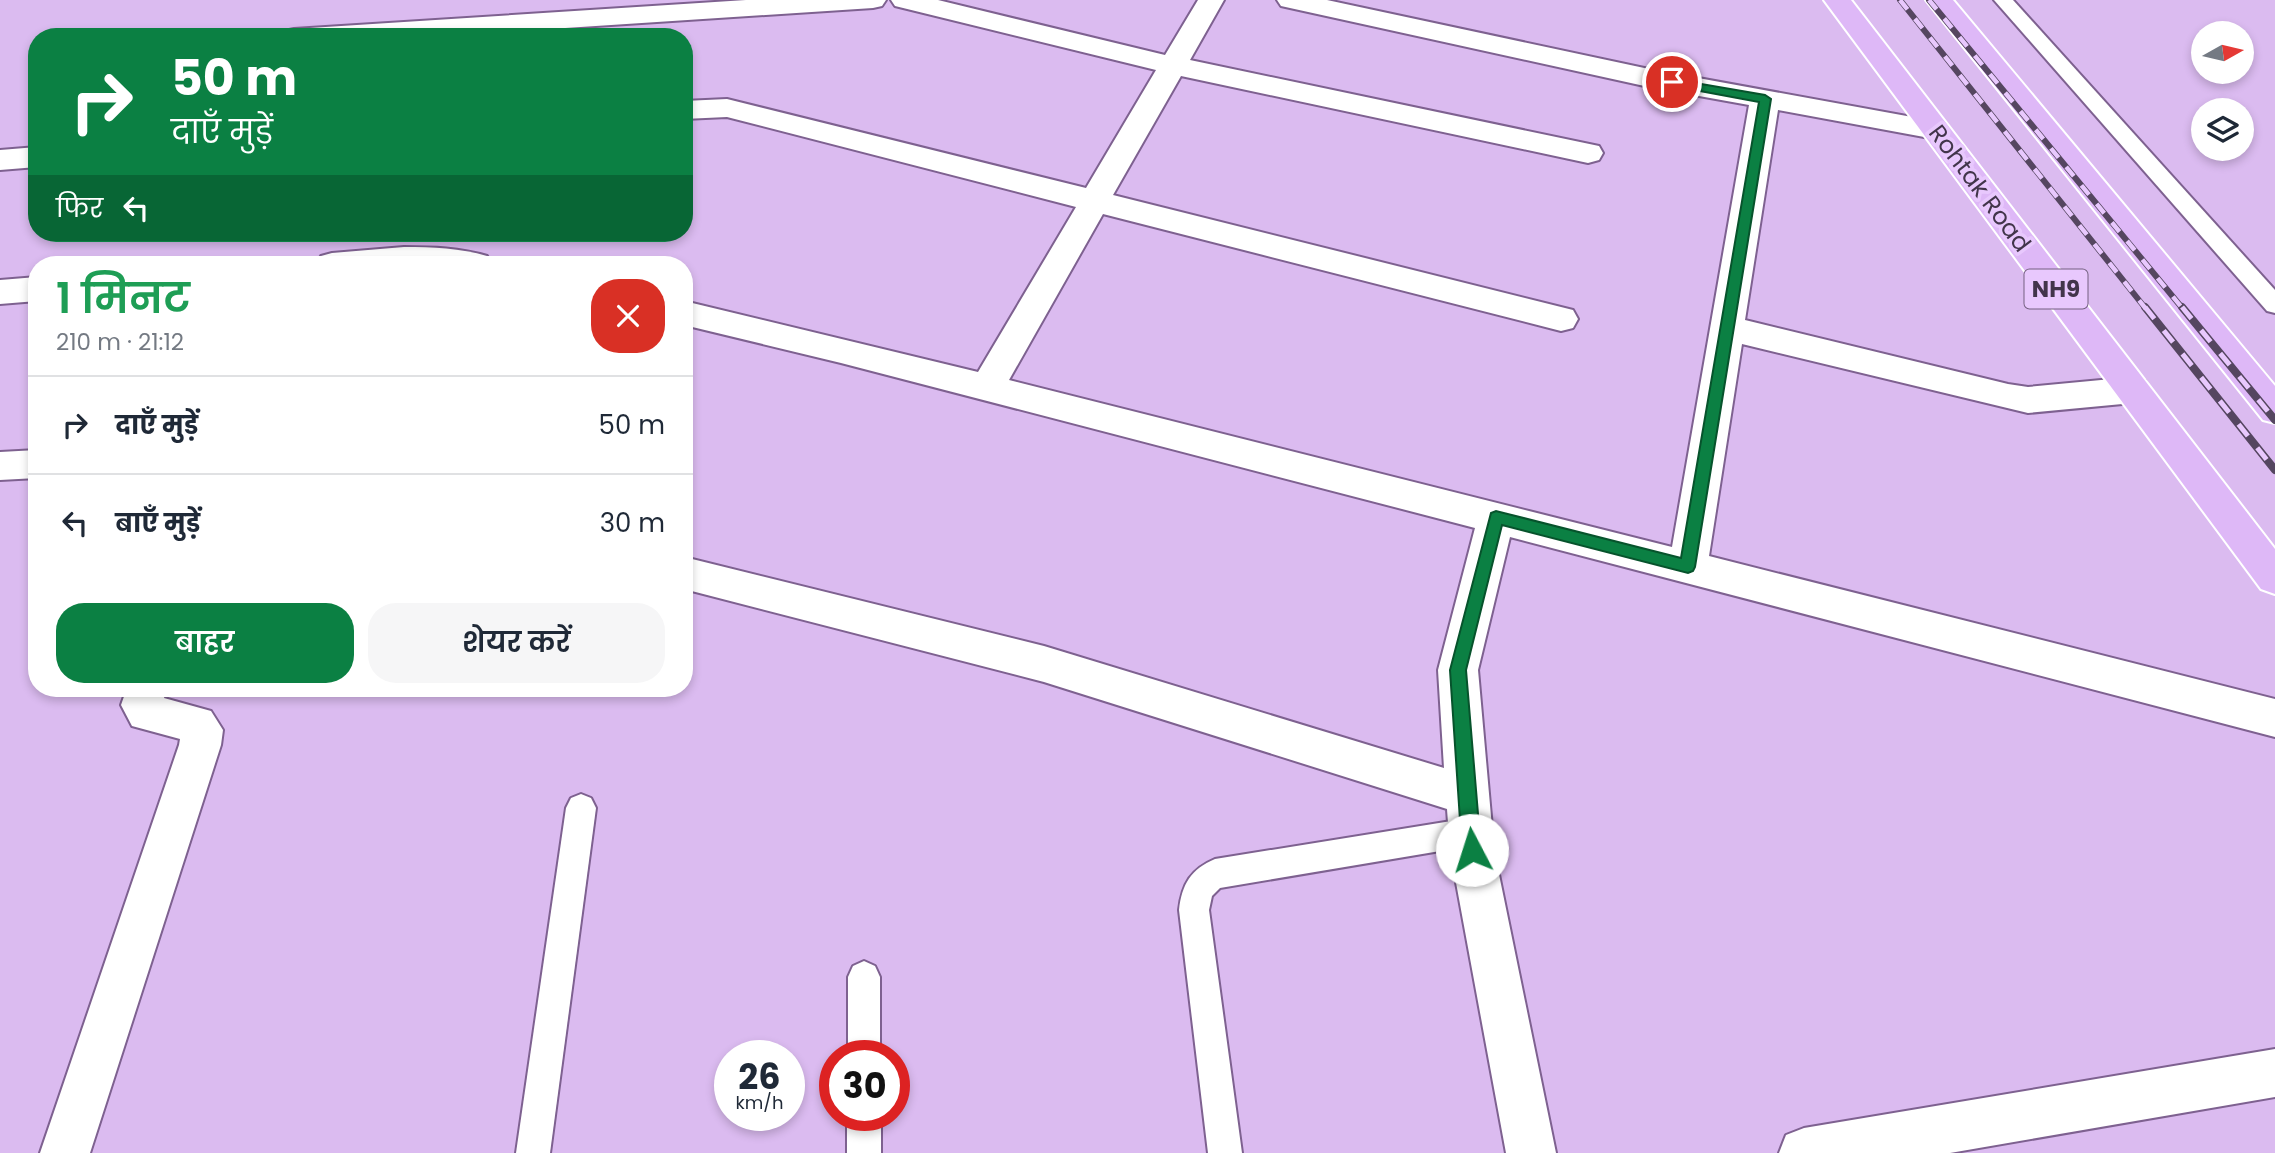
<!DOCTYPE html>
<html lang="hi">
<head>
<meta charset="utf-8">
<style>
	body { margin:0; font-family:Poppins,"Noto Sans Devanagari",sans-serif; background:#f6f6f7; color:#1f2937; height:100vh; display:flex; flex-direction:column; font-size:26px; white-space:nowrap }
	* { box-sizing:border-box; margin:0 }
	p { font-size:23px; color:#747a83 }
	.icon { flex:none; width:38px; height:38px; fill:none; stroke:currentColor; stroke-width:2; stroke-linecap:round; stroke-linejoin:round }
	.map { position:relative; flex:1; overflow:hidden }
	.side { position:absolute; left:28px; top:256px; width:665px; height:441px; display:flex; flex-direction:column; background:#fff; border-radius:28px; box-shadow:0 4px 10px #0003 }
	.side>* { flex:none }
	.banner { position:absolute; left:28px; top:28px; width:665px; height:214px; border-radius:28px; box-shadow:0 4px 10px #0003; background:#0b8043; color:#fff; overflow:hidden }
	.needle { width:46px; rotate:82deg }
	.tools { position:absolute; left:2191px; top:21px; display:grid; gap:14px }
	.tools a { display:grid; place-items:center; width:63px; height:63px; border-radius:50%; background:#fff; box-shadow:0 4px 10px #0003; font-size:35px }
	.speed { position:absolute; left:714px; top:1040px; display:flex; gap:14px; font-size:35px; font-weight:700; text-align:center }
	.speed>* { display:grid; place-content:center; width:91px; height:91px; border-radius:50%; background:#fff; box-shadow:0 4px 10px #0003; line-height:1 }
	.speed small { font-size:18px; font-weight:400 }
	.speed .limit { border:10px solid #d22; background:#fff; color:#111 }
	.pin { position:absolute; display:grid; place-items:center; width:60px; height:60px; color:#fff; margin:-30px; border:4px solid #fff; border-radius:50%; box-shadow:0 2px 7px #0007 }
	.me { position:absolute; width:77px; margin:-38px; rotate:355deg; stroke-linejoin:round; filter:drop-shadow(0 0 5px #0008) }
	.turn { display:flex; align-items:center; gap:24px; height:147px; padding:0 28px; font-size:32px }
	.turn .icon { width:91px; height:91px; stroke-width:2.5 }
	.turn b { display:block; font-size:49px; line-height:60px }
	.then { display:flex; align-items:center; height:66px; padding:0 28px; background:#0003; gap:14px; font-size:26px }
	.round { display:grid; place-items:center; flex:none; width:74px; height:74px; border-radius:28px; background:#f6f6f7 }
	.head { display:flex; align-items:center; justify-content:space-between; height:119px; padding:0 28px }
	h1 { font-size:42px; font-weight:600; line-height:52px; color:#1e9e55 }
	.primary-button { display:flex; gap:14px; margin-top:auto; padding:14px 28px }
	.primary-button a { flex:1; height:80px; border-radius:28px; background:#0b8043; color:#fff; font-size:28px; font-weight:600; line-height:80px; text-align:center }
	.primary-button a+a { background:#f6f6f7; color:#1f2937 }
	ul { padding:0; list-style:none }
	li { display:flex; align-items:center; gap:21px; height:98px; padding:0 28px; border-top:2px solid #e0e1e3 }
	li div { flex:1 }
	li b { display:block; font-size:26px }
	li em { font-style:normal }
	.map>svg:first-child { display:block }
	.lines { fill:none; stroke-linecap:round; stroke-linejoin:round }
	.lane-casing { stroke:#7e6190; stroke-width:4 }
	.street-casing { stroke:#7e6190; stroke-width:4 }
	.highway-casing { stroke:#fff; stroke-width:4 }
	.lane { fill:#fff; fill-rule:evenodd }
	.street { fill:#fff; fill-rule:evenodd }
	.highway { fill:#deb8f7; fill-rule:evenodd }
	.rail-far1-casing { stroke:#554660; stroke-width:6 }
	.rail-casing { stroke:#554660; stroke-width:8 }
	.rail-far1 { stroke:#e8c8fd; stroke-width:4.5; stroke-dasharray:12; stroke-linecap:butt }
	.rail { stroke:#e8c8fd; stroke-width:5; stroke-dasharray:15; stroke-linecap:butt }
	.route { fill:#0b8043; stroke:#07532c; stroke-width:2 }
	.labels { text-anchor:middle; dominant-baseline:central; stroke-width:7; stroke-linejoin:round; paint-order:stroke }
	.shield { fill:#e8c8fd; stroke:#746180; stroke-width:2 }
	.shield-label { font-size:23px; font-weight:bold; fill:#42354b }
	.street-label { font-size:24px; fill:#42354b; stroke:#e8c8fd }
</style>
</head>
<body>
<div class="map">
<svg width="2275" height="1153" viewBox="0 0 2275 1153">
	<rect width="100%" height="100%" fill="#dbbbf0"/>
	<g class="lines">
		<defs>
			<g id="lane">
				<polygon points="1994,0 2013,0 2275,290 2275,313 2267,311"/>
				<polygon points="581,794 591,798 596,808 550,1153 516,1153 566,808 571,798"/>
				<path d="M1470,818L1481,822L1485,832L1481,842L1470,846L1220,888L1212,896L1209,910L1242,1153H1208L1179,910C1182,884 1191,869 1215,859Z"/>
				<polygon points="864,961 875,966 880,977 880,1055 848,1055 848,977 853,966"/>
				<rect x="847" y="1115" width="34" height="38"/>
			</g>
			<g id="street">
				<polygon points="746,0 886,0 882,6 873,8 427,37 280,37 284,31 294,29"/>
				<polygon points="891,0 938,0 1165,55 1198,0 1224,0 1190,60 1599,146 1603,153 1599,160 1588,163 1181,76 1113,195 1573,310 1578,319 1573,328 1561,331 1103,214 1009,380 1672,547 1749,105 1649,87 1290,8 1281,6 1277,0 1327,0 1649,69 1945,123 1950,130 1945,137 1935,139 1778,110 1745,320 2008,384 2028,387 2133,377 2145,381 2150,390 2145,399 2133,403 2028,413 1742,344 1709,556 2275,699 2275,737 1510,537 1478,670 1494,850 1556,1153 1506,1153 1450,850 1447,809 1044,682 684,589 684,557 1044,646 1444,768 1438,670 1475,528 841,363 684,325 684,301 978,372 1076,207 727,117 684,119 684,101 727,99 1086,188 1156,70 895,6"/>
				<polygon points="37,147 37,167 0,170 0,150"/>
				<path d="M404,247C433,247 460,248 487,256L492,264H316L321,256L332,253Z"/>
				<polygon points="37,277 37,301 0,304 0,280"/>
				<polygon points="37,450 37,478 0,480 0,452"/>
				<polygon points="127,688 167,688 164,698 211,711 223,730 221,745 90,1153 40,1153 179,745 180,739 132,726 121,705"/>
				<polygon points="2275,1049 2275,1097 1950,1153 1779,1153 1786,1135 1804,1128"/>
			</g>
			<g id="highway">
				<polygon points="1824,0 1851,0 2275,549 2275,594 2261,589"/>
				<polygon points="1926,0 1953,0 2275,386 2275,423 2263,420"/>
			</g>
		</defs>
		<use href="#lane" class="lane-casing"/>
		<use href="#street" class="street-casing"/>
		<use href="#highway" class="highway-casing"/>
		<use href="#lane" class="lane"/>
		<use href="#street" class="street"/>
		<use href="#highway" class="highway"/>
		<defs>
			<g id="rail-far1">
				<polyline points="1900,0 2146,309"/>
				<polyline points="1929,0 2183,309"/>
			</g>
			<g id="rail">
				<polyline points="2145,307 2275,470"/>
				<polyline points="2182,307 2275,420"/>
			</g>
		</defs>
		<use href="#rail-far1" class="rail-far1-casing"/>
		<use href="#rail" class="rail-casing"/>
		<use href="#rail-far1" class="rail-far1"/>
		<use href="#rail" class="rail"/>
	</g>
	<polygon class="route" points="1672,79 1765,95 1771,99 1695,567 1693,571 1688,573 1502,525 1466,670 1481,850 1478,856 1472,859 1465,856 1462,850 1450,670 1491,513 1496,511 1681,558 1759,102 1668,85 1666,82"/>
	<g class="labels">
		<rect class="shield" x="2024.5" y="269.5" width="63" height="39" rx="5"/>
		<g class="shield-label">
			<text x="2056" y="289">NH9</text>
		</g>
		<g class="street-label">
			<text transform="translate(1980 188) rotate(53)">Rohtak Road</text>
		</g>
	</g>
</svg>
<div class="tools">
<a><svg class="needle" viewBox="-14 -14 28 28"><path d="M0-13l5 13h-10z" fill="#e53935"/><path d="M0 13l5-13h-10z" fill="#747a83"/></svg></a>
<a><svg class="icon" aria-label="layers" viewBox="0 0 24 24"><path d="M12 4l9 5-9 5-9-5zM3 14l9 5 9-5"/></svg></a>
</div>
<div class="speed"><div>26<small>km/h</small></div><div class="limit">30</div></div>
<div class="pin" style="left:1672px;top:82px;background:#d93025"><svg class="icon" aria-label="arrive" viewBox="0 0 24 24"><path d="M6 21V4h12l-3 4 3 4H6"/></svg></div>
<svg class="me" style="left:1472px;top:850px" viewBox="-20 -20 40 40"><circle r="19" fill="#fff"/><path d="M0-13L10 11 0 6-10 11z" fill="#0b8043"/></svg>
<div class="banner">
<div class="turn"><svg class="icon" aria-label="right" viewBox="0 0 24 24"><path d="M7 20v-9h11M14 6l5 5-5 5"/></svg><div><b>50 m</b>दाएँ मुड़ें</div></div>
<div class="then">फिर<svg class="icon" aria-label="left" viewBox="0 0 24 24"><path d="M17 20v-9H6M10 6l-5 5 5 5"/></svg></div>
</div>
<section class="side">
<div class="head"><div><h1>1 मिनट</h1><p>210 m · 21:12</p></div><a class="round" style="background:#d93025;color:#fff"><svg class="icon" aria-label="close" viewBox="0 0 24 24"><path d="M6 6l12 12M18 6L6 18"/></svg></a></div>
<ul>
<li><svg class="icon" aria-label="right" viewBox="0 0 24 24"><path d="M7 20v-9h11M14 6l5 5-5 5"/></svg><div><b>दाएँ मुड़ें</b></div><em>50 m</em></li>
<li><svg class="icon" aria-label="left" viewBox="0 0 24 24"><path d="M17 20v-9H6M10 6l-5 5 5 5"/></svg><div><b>बाएँ मुड़ें</b></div><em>30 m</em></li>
</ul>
<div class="primary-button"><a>बाहर</a><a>शेयर करें</a></div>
</section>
</div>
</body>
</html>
